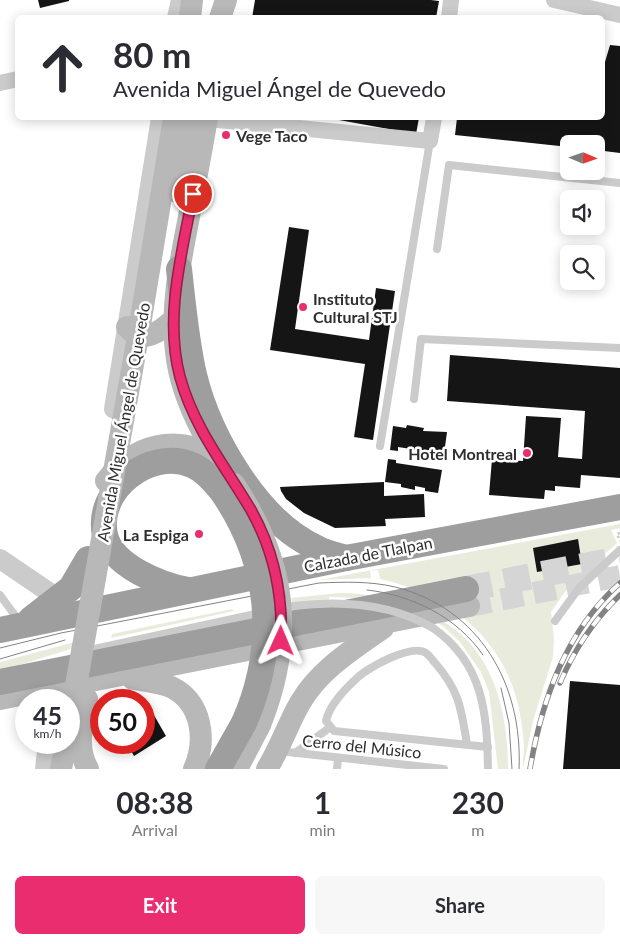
<!DOCTYPE html>
<html lang="en">
<head>
<meta charset="utf-8">
<style>
	body { margin:0; font-family:Lato,sans-serif; background:#f7f7f7; color:#2b2b33; height:100vh; display:flex; flex-direction:column; font-size:19px; white-space:nowrap }
	* { box-sizing:border-box; margin:0 }
	p { font-size:16px; color:#7c7c81 }
	.icon { flex:none; width:28px; height:28px; fill:none; stroke:currentColor; stroke-width:2; stroke-linecap:round; stroke-linejoin:round }
	.map { position:relative; height:769px; overflow:hidden }
	.sheet { display:flex; flex-direction:column; background:#fff; flex:1 }
	.sheet>* { flex:none }
	.banner { position:absolute; left:15px; top:15px; width:590px; height:105px; border-radius:8px; box-shadow:0 2px 12px #0003; background:#fff; color:#2b2b33; overflow:hidden }
	.needle { width:32px; rotate:92deg }
	.fabs { position:absolute; left:560px; top:135px; display:grid; gap:10px }
	.fabs a { display:grid; place-items:center; width:45px; height:45px; border-radius:8px; background:#fff; box-shadow:0 2px 12px #0003; font-size:25px }
	.speed { position:absolute; left:15px; top:689px; display:flex; gap:10px; font-size:25px; font-weight:700; text-align:center }
	.speed>* { display:grid; place-content:center; width:65px; height:65px; border-radius:50%; background:#fff; box-shadow:0 2px 12px #0003; line-height:1 }
	.speed small { font-size:12px; font-weight:400 }
	.speed .limit { border:8px solid #d22; background:#fff; color:#111 }
	.pin { position:absolute; display:grid; place-items:center; width:42px; height:42px; color:#fff; margin:-21px; border:2px solid #fff; border-radius:50%; box-shadow:0 1px 5px #0007 }
	.me { position:absolute; width:55px; margin:-28px; rotate:1deg; stroke-linejoin:round; filter:drop-shadow(0 0 4px #0008) }
	.turn { display:flex; align-items:center; gap:18px; height:105px; padding:0 15px; font-size:22px }
	.turn .icon { width:65px; height:65px; stroke-width:2.5 }
	.turn b { display:block; font-size:35px; line-height:42px }
	.eta { display:flex; justify-content:space-evenly; align-items:center; height:85px; text-align:center }
	.eta b { font-size:30px; font-weight:700; line-height:35px }
	.button { display:flex; gap:10px; margin-top:auto; padding:10px 15px }
	.button a { flex:1; height:58px; border-radius:8px; background:#e92d6f; color:#fff; font-size:20px; font-weight:700; line-height:58px; text-align:center }
	.button a+a { background:#f7f7f7; color:#2b2b33 }
	.map>svg:first-child { display:block }
	.green { fill:#e9ecdc }
	.building { fill:#151515 }
	.lines { fill:none; stroke-linecap:round; stroke-linejoin:round }
	.secondary-tunnel { stroke:#d5d5d5; stroke-width:22; stroke-dasharray:22 11; stroke-linecap:butt }
	.trunk-tunnel { stroke:#d5d5d5; stroke-width:26; stroke-dasharray:26 13; stroke-linecap:butt }
	.path { stroke:#cbcbcb; stroke-width:2.5; stroke-dasharray:2.5 2.5; stroke-linecap:butt }
	.service { stroke:#cbcbcb; stroke-width:8 }
	.minor { stroke:#cbcbcb; stroke-width:16 }
	.tertiary { stroke:#cbcbcb; stroke-width:20 }
	.secondary { stroke:#b8b8b8; stroke-width:22 }
	.trunk { stroke:#9e9e9e; stroke-width:26 }
	.tram { stroke:#838383; stroke-width:1 }
	.rail-casing { stroke:#838383; stroke-width:5.5 }
	.rail { stroke:#fff; stroke-width:4; stroke-dasharray:11; stroke-linecap:butt }
	.service-bridge { stroke:#cbcbcb; stroke-width:8 }
	.secondary-bridge { stroke:#b8b8b8; stroke-width:22 }
	.trunk-bridge { stroke:#9e9e9e; stroke-width:26 }
	.route-casing { stroke:#971d48; stroke-width:12 }
	.route { stroke:#e92d6f; stroke-width:9 }
	.poi-dot { fill:#e92d6f; stroke:#fff; stroke-width:2 }
	.labels { text-anchor:middle; dominant-baseline:central; stroke-width:5; stroke-linejoin:round; paint-order:stroke }
	.poi-label { font-size:16px; font-weight:bold; fill:#2e2e2e; stroke:#fff; text-anchor:start }
	.street-label { font-size:16px; fill:#2e2e2e; stroke:#fff }
</style>
</head>
<body>
<div class="map">
<svg width="620" height="769" viewBox="0 0 620 769">
	<rect width="100%" height="100%" fill="#fff"/>
	<g class="green">
		<path d="M620,524V528L611,530L617,543L567,589L551,612L554,638L553,657L533,721L523,769C522,762 524,754 524,747C523,729 520,710 515,694C497,632 441,592 380,579L378,570L370,571L371,578L319,580Z"/>
		<path d="M339,593C370,593 384,598 412,610C422,614 434,617 444,622C495,652 508,715 508,769H498L489,692L481,672L460,642L444,627L431,619L361,598L329,597L330,607L295,615L291,598Z"/>
		<polygon points="232,609 234,611 111,638 112,634"/>
		<polygon points="75,642 74,648 0,671 0,662"/>
	</g>
	<g class="building">
		<polygon points="38,0 69,0 69,1 40,8"/>
		<polygon points="255,0 431,0 439,1 436,18 252,18"/>
		<polygon points="610,45 620,46 620,153 596,150 596,144 569,144 569,147 455,135 457,118 602,118 602,72"/>
		<polygon points="328,118 419,118 416,134"/>
		<polygon points="289,227 309,230 295,329 369,340 376,288 395,291 373,440 354,437 365,364 270,350"/>
		<polygon points="450,355 620,368 620,478 581,475 580,488 555,486 555,491 545,490 544,499 489,495 492,459 523,461 526,416 561,418 558,457 582,459 585,411 447,401"/>
		<polygon points="407,425 424,428 423,431 447,432 444,454 398,447 398,451 390,450 393,426 406,428"/>
		<polygon points="388,459 396,460 396,463 442,470 438,493 425,491 425,488 415,486 415,490 401,487 401,484 385,482"/>
		<polygon points="384,482 384,496 424,494 425,517 385,519 386,526 335,528 304,513 286,499 281,491 280,487"/>
		<polygon points="578,539 582,564 537,572 533,548"/>
		<polygon points="570,681 620,685 620,769 563,769"/>
		<polygon points="151,710 166,736 134,756 126,742 144,742 144,714"/>
	</g>
	<g class="lines">
		<polyline class="secondary-tunnel" points="469,606 620,576"/>
		<polyline class="trunk-tunnel" points="466,589 620,559"/>
		<polyline class="path" points="620,533 617,534 620,541"/>
		<g class="service">
			<polyline points="437,249 449,165 620,183"/>
			<polyline points="414,399 421,339 620,348"/>
			<polyline points="380,446 430,141"/>
			<polyline points="0,595 19,621"/>
			<polyline points="555,621 579,588 620,550"/>
			<path d="M433,628C483,663 487,712 488,769"/>
			<polyline points="85,651 260,613"/>
			<path d="M467,744C461,709 460,692 436,664C433,661 429,655 426,653C412,643 367,668 357,678C345,689 329,706 326,721L334,731L488,747"/>
			<polyline points="279,751 444,769"/>
			<polyline points="295,753 329,728"/>
			<polyline points="337,769 338,758"/>
		</g>
		<g class="minor">
			<polyline points="554,0 620,15"/>
			<polyline points="449,18 451,0"/>
			<polyline points="0,83 18,79"/>
			<polyline points="207,119 430,141 434,118"/>
			<polyline points="43,769 46,742"/>
		</g>
		<g class="tertiary">
			<polyline points="177,18 181,0"/>
			<polyline points="114,409 161,118"/>
			<polyline points="0,559 59,599"/>
		</g>
		<g class="secondary">
			<polyline points="190,18 192,0"/>
			<polyline points="220,18 226,0"/>
			<polyline points="177,192 192,118"/>
			<polyline points="140,325 174,118"/>
			<path d="M127,327C143,345 160,332 174,319"/>
			<path d="M202,431C189,406 179,380 176,352C171,309 179,268 187,227C194,190 201,154 207,118"/>
			<path d="M106,481C134,444 177,433 217,458"/>
			<path d="M133,679C146,681 159,682 171,687C202,702 207,740 194,769"/>
			<polyline points="0,699 469,606"/>
			<path d="M87,699C83,723 75,746 88,769"/>
			<polyline points="61,769 66,742"/>
			<polyline points="237,769 260,725"/>
			<path d="M267,769C280,748 288,724 300,703C319,670 353,649 383,628"/>
		</g>
		<g class="trunk">
			<path d="M179,269C183,304 186,340 194,375C209,436 257,521 317,548C326,553 337,555 346,558"/>
			<path d="M188,590C161,585 112,566 105,535C95,490 150,447 192,465C204,470 212,480 221,490"/>
			<polyline points="31,619 71,588 88,559"/>
			<polyline points="0,630 346,558 620,507"/>
			<polyline points="0,682 466,589"/>
			<polyline points="218,769 244,723"/>
		</g>
		<g class="tram">
			<path d="M367,590C412,595 457,617 483,655"/>
			<path d="M0,648L61,633L319,583C344,582 370,581 395,587C480,608 523,685 519,769"/>
			<polyline points="0,659 65,640"/>
			<polyline points="501,688 509,723 512,769"/>
		</g>
		<defs>
			<g id="rail">
				<path d="M560,683C574,650 594,620 620,595"/>
				<path d="M530,769C542,699 566,631 620,583"/>
			</g>
		</defs>
		<use href="#rail" class="rail-casing"/>
		<use href="#rail" class="rail"/>
		<path class="service-bridge" d="M293,606C341,600 390,603 433,628"/>
		<g class="secondary-bridge">
			<path d="M234,484C287,563 295,637 260,725"/>
			<polyline points="69,725 140,325"/>
		</g>
		<path class="trunk-bridge" d="M221,490C271,562 279,643 244,723"/>
	</g>
	<g class="lines">
		<defs>
			<path id="route" d="M193,194C182,253 164,317 180,377C194,428 225,466 251,510C274,551 283,595 281,641"/>
		</defs>
		<use href="#route" class="route-casing"/>
		<use href="#route" class="route"/>
	</g>
	<g class="poi-dot">
		<circle cx="226" cy="135" r="5"/>
		<circle cx="303" cy="307" r="5"/>
		<circle cx="527" cy="453" r="5"/>
		<circle cx="199" cy="534" r="5"/>
	</g>
	<g class="labels">
		<g class="poi-label">
			<text x="236" y="135">Vege Taco</text>
			<text x="313" y="298">Instituto<tspan x="313" dy="18">Cultural STJ</tspan></text>
			<text x="517" y="453" text-anchor="end">Hotel Montreal</text>
			<text x="189" y="534" text-anchor="end">La Espiga</text>
		</g>
		<g class="street-label">
			<text transform="translate(123 422) rotate(-80)">Avenida Miguel Ángel de Quevedo</text>
			<text transform="translate(368 554) rotate(-11)">Calzada de Tlalpan</text>
			<text transform="translate(362 746) rotate(6)">Cerro del Músico</text>
		</g>
	</g>
</svg>
<div class="fabs">
<a><svg class="needle" viewBox="-14 -14 28 28"><path d="M0-13l5 13h-10z" fill="#e53935"/><path d="M0 13l5-13h-10z" fill="#7c7c81"/></svg></a>
<a><svg class="icon" aria-label="sound" viewBox="0 0 24 24"><path d="M4 9h4l5-4v14l-5-4H4zM17 9q2 3 0 6"/></svg></a>
<a><svg class="icon" aria-label="search" viewBox="0 0 24 24"><circle cx="10" cy="10" r="6"/><path d="M15 15l6 6"/></svg></a>
</div>
<div class="speed"><div>45<small>km/h</small></div><div class="limit">50</div></div>
<div class="pin" style="left:193px;top:194px;background:#d93025"><svg class="icon" aria-label="arrive" viewBox="0 0 24 24"><path d="M6 21V4h12l-3 4 3 4H6"/></svg></div>
<svg class="me" style="left:281px;top:641px" viewBox="-20 -20 40 40"><path d="M0-17L14 15 0 8-14 15z" fill="#e92d6f" stroke="#fff" stroke-width="4"/></svg>
<div class="banner">
<div class="turn"><svg class="icon" aria-label="ahead" viewBox="0 0 24 24"><path d="M12 20V5M6 11l6-6 6 6"/></svg><div><b>80 m</b>Avenida Miguel Ángel de Quevedo</div></div>
</div>
</div>
<section class="sheet">
<div class="eta">
<div><b>08:38</b><p>Arrival</p></div>
<div><b>1</b><p>min</p></div>
<div><b>230</b><p>m</p></div>
</div>
<div class="button"><a>Exit</a><a>Share</a></div>
</section>
</body>
</html>
